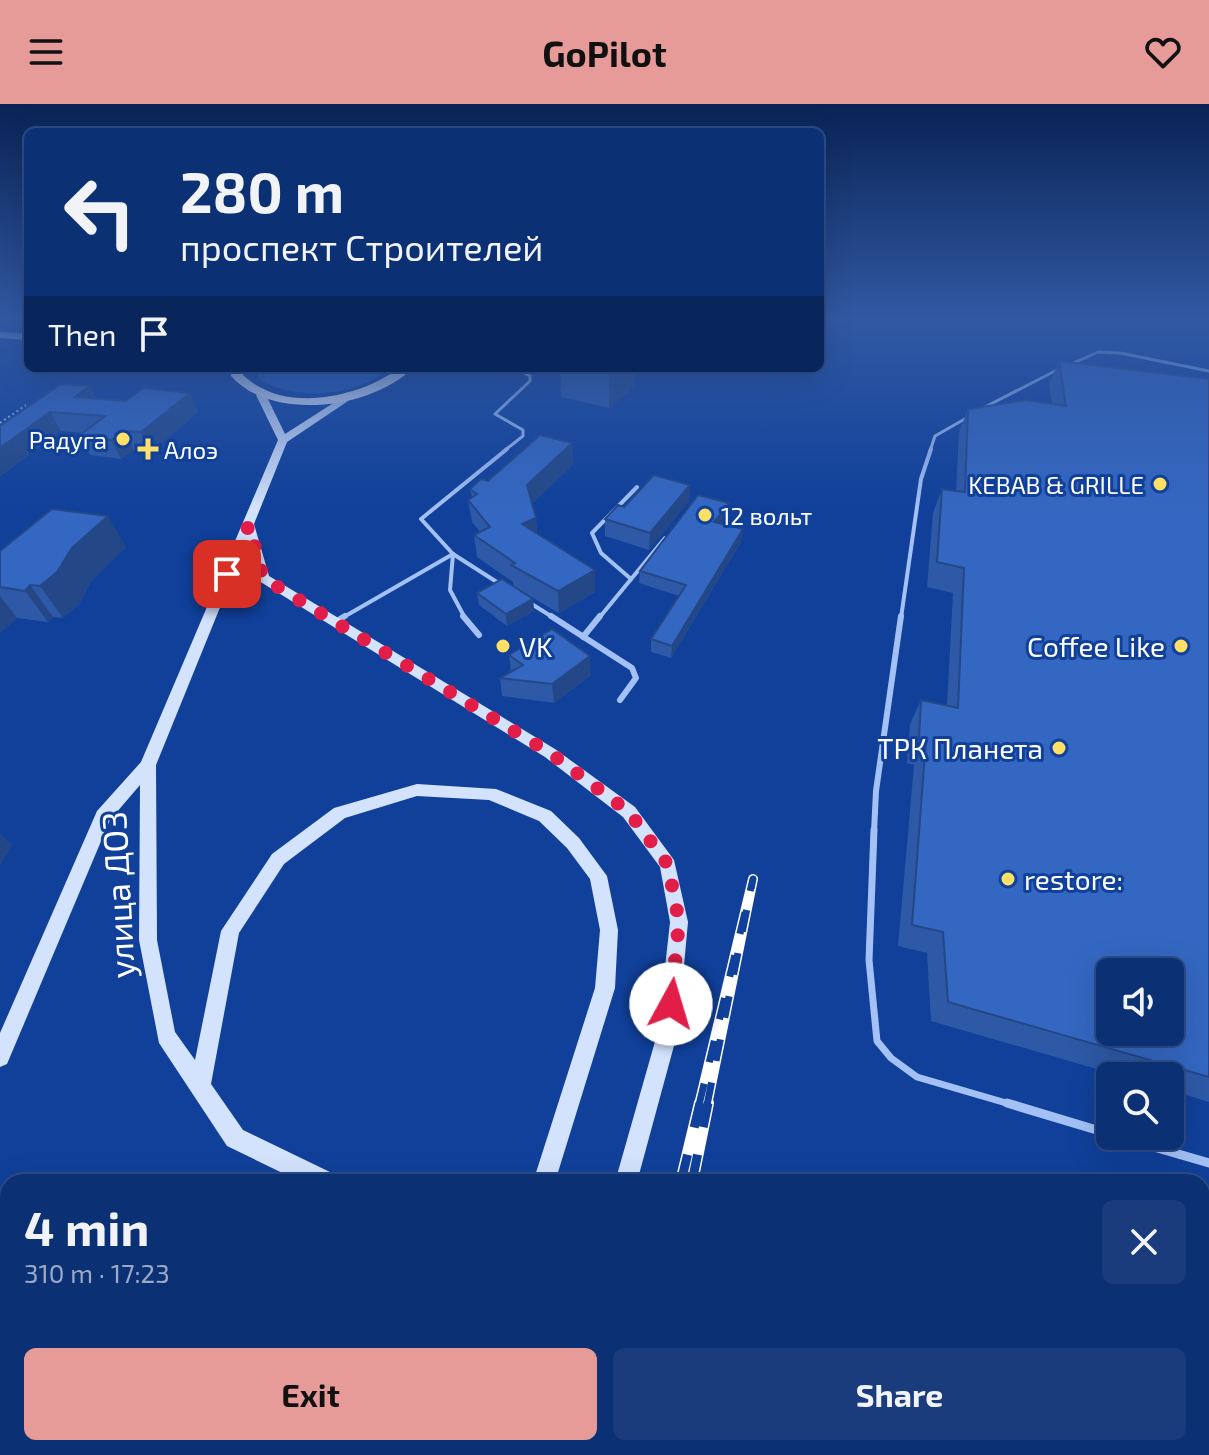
<!DOCTYPE html>
<html lang="en">
<head>
<meta charset="utf-8">
<style>
	body { margin:0; font-family:"Exo 2",sans-serif; background:#1a3c7c; color:#f1f3f6; height:100vh; display:flex; flex-direction:column; font-size:30px; white-space:nowrap }
	* { box-sizing:border-box; margin:0 }
	p { font-size:26px; color:#9aa9c5 }
	.icon { flex:none; width:44px; height:44px; fill:none; stroke:currentColor; stroke-width:2; stroke-linecap:round; stroke-linejoin:round }
	.map { position:relative; flex:1; overflow:hidden }
	.drawer { position:absolute; left:0px; top:1070px; width:1210px; height:282px; display:flex; flex-direction:column; background:#0c3074; border-radius:24px 24px 0 0; box-shadow:0 8px 32px #0002,0 0 0 2px #2c4b86 }
	.drawer>* { flex:none }
	.top-card { position:absolute; left:24px; top:24px; width:800px; height:244px; border-radius:12px; box-shadow:0 8px 32px #0002,0 0 0 2px #2c4b86; background:#0c3074; color:#f1f3f6; overflow:hidden }
	.buttons { position:absolute; left:1096px; top:854px; display:grid; gap:16px }
	.buttons a { display:grid; place-items:center; width:88px; height:88px; border-radius:12px; background:#0c3074; box-shadow:0 8px 32px #0002,0 0 0 2px #2c4b86; font-size:40px }
	.pin { position:absolute; display:grid; place-items:center; width:68px; height:68px; color:#fff; margin:-34px; border-radius:16px; box-shadow:0 4px 12px #0006 }
	.me { position:absolute; width:88px; margin:-44px; rotate:6deg; stroke-linejoin:round; filter:drop-shadow(0 0 6px #0008) }
	.turn { display:flex; align-items:center; gap:28px; height:168px; padding:0 24px; font-size:36px }
	.turn .icon { width:104px; height:104px; stroke-width:2.5 }
	.turn b { display:block; font-size:56px; line-height:68px }
	.then { display:flex; align-items:center; height:76px; padding:0 24px; background:#0003; gap:16px; font-size:30px }
	.round { display:grid; place-items:center; flex:none; width:84px; height:84px; border-radius:12px; background:#1a3c7c }
	.overview { display:flex; align-items:center; justify-content:space-between; height:136px; padding:0 24px }
	h1 { font-size:48px; font-weight:700; line-height:60px }
	.cta { display:flex; gap:16px; margin-top:auto; padding:16px 24px }
	.cta a { flex:1; height:92px; border-radius:12px; background:#e69b98; color:#111; font-size:32px; font-weight:700; line-height:92px; text-align:center }
	.cta a+a { background:#1a3c7c; color:#f1f3f6 }
	header { display:flex; justify-content:space-between; align-items:center; height:104px; padding:0 24px; background:#e69b98; color:#111; font-size:36px; font-weight:700 }
	.map>svg:first-child { display:block }
	.green { fill:#2359b9 }
	.lines { fill:none; stroke-linecap:round; stroke-linejoin:round }
	.path { stroke:#a3c1f5; stroke-width:2; stroke-dasharray:2 3; stroke-linecap:butt }
	.lane-far4 { stroke:#a3c1f5; stroke-width:3 }
	.lane-far3 { stroke:#a3c1f5; stroke-width:4 }
	.lane-far2 { stroke:#a3c1f5; stroke-width:6 }
	.lane-far1 { stroke:#a3c1f5; stroke-width:7 }
	.lane { stroke:#a3c1f5; stroke-width:9 }
	.secondary { fill:#d3e2fd; fill-rule:evenodd }
	.primary { fill:#f1f5ff; fill-rule:evenodd }
	.rail-far1-casing { stroke:#fff; stroke-width:10 }
	.rail-casing { stroke:#fff; stroke-width:12 }
	.rail-far1 { stroke:#10409a; stroke-width:7; stroke-dasharray:22; stroke-linecap:butt }
	.rail { stroke:#10409a; stroke-width:9; stroke-dasharray:28; stroke-linecap:butt }
	.wall { fill:#2d59a6 }
	.shaded-wall { fill:#244887 }
	.building { fill:#3467c1; stroke:#244887; stroke-width:2; fill-rule:evenodd }
	.route { stroke:#e11d48; stroke-width:14; stroke-dasharray:0 25.2 }
	.poi-dot { fill:#ffe067; stroke:#10409a; stroke-width:3 }
	.labels { text-anchor:middle; dominant-baseline:central; stroke-width:6; stroke-linejoin:round; paint-order:stroke }
	.far-poi-label { font-size:24px; fill:#fff; stroke:#10409a; text-anchor:end }
	.poi-label { font-size:28px; fill:#fff; stroke:#10409a; text-anchor:start }
	.near-street-label { font-size:34px; fill:#fff; stroke:#10409a }
</style>
</head>
<body>
<header><svg class="icon" aria-label="menu" viewBox="0 0 24 24"><path d="M4 6h16M4 12h16M4 18h16"/></svg>GoPilot<svg class="icon" aria-label="heart" viewBox="0 0 24 24"><path d="M12 20l-8-8c-3-5 5-10 8-4 3-6 11-1 8 4z"/></svg></header>
<div class="map">
<svg width="1209" height="1351" viewBox="0 0 1209 1351">
	<rect width="100%" height="100%" fill="#10409a"/>
	<path class="green" d="M256,264H391C357,292 298,298 260,276Z"/>
	<g class="lines">
		<polyline class="path" points="0,319 26,301"/>
		<g class="lane-far4">
			<polyline points="1069,261 1098,248 1120,249 1209,267"/>
			<polyline points="983,304 1059,265"/>
			<polyline points="504,347 523,332 523,326 495,310 530,277 530,272 515,264"/>
			<polyline points="930,347 935,332 970,312"/>
		</g>
		<g class="lane-far3">
			<polyline points="453,450 450,486 465,514"/>
			<polyline points="631,475 601,449 592,429 637,383"/>
			<polyline points="503,482 453,450 421,415 507,345"/>
			<polyline points="530,499 554,514"/>
			<polyline points="342,514 453,450"/>
			<polyline points="599,514 665,434"/>
			<polyline points="901,514 921,375 931,345"/>
		</g>
		<g class="lane-far2">
			<polyline points="463,512 479,531"/>
			<polyline points="551,512 632,564 636,574 620,596"/>
			<polyline points="335,518 345,512"/>
			<polyline points="583,533 600,512"/>
			<polyline points="874,728 876,687 901,512"/>
		</g>
		<polyline class="lane-far1" points="874,726 869,856 877,937 891,954 917,973 1013,1001"/>
		<g class="lane">
			<polyline points="1007,999 1110,1030"/>
			<polyline points="1116,1032 1209,1059"/>
		</g>
		<g class="secondary">
			<polygon points="261,288 266,291 285,330 349,289 357,291 287,338 254,420 269,472 555,645 635,703 674,756 688,818 678,927 637,1078 615,1078 658,927 670,818 660,763 623,713 545,653 259,477 247,437 156,661 157,836 175,928 195,956 221,827 272,750 334,704 417,680 496,685 551,707 579,734 607,772 618,826 615,884 555,1078 533,1078 595,884 600,826 590,775 567,744 539,717 489,696 417,692 345,714 284,760 239,829 211,980 243,1026 334,1070 337,1078 301,1078 227,1042 159,939 139,836 140,681 110,716 7,960 0,963 0,929 97,707 141,658 278,336 256,291"/>
			<polygon points="442,1344 470,1344 468,1351 440,1351"/>
			<polygon points="537,1344 565,1344 563,1351 535,1351"/>
			<polygon points="974,1344 1015,1344 1018,1351 977,1351"/>
		</g>
		<g class="primary">
			<polygon points="0,228 28,230 28,236 0,234"/>
			<path d="M232,264H244L243,271C276,302 326,298 367,282C383,276 395,264 413,264C371,305 272,318 231,272Z"/>
		</g>
		<defs>
			<polyline id="rail-far1" points="699,1001 753,775 707,1001"/>
			<g id="rail">
				<polyline points="681,1078 700,999"/>
				<polyline points="692,1078 708,999"/>
				<polyline points="614,1351 616,1344"/>
				<polyline points="636,1351 638,1344"/>
			</g>
		</defs>
		<use href="#rail-far1" class="rail-far1-casing"/>
		<use href="#rail" class="rail-casing"/>
		<use href="#rail-far1" class="rail-far1"/>
		<use href="#rail" class="rail"/>
	</g>
	<g class="wall">
		<polygon points="1059,257 1209,275 1209,998 1170,986 1170,972 1121,972 931,917 927,849 898,842 914,661 907,659 910,620 921,596 947,601 953,489 927,483 933,409 942,385 956,387 959,328 968,305 1052,300 1049,280"/>
		<polygon points="560,264 635,264 635,282 609,304 561,293"/>
		<polygon points="89,282 96,294 198,308 151,348 134,346 121,355 90,351 79,332 84,329 61,327 0,372 0,322"/>
		<polygon points="572,339 573,360 532,400 536,414 537,430 595,466 595,488 559,509 514,483 513,478 477,453 474,431 480,428 472,418 468,396 472,393 470,385"/>
		<polygon points="690,381 689,397 649,446 605,432 605,415 624,403"/>
		<polygon points="729,399 727,412 721,420 741,438 671,554 651,548 651,535 679,492 639,479 640,467"/>
		<polygon points="126,443 92,476 79,500 63,514 53,513 48,518 17,514 0,529 0,447"/>
		<polygon points="477,489 533,495 534,507 507,522 479,501"/>
		<polygon points="509,551 591,571 554,599 502,592 500,574 511,568"/>
	</g>
	<g class="shaded-wall">
		<polygon points="609,264 635,264 635,282 609,304"/>
		<polygon points="89,282 99,301 85,312 75,293"/>
		<polygon points="190,289 198,308 151,348 141,328"/>
		<polygon points="50,308 61,327 0,372 0,344"/>
		<polygon points="124,327 134,346 121,355 111,336"/>
		<polygon points="572,339 573,360 529,403 527,381"/>
		<polygon points="690,381 689,397 649,446 650,429"/>
		<polygon points="729,399 727,412 712,430 714,418"/>
		<polygon points="108,412 126,443 92,476 79,500 63,514 40,482 72,444"/>
		<polygon points="536,414 537,436 522,420"/>
		<polygon points="743,425 741,438 671,554 672,542"/>
		<polygon points="595,466 595,488 559,509 558,487"/>
		<polygon points="30,481 53,513 48,518 25,487"/>
		<polygon points="0,492 17,514 0,529"/>
		<polygon points="533,495 534,507 507,522 506,510"/>
		<polygon points="590,552 591,571 554,599 552,580"/>
		<polygon points="0,730 12,741 0,762"/>
	</g>
	<g class="building">
		<path d="M1059,257L1209,275V973L948,898L943,828L912,821L926,636L919,635L921,596L958,604L964,464L937,458L942,385L965,388L968,305L1026,296L1066,302ZM1110,868H1170V928H1110Z"/>
		<polygon points="61,280 89,282 75,293 126,297 143,284 190,289 141,328 124,327 111,336 79,332 105,312 50,308 0,344 0,322"/>
		<polygon points="540,331 572,339 527,381 536,414 522,420 595,466 558,487 511,461 515,459 474,431 490,423 468,396 477,390 470,385 481,375 488,377"/>
		<polygon points="654,371 690,381 650,429 605,415 618,401 624,403"/>
		<polygon points="698,391 729,399 714,418 743,425 672,542 651,535 686,481 640,467"/>
		<polygon points="52,405 108,412 72,444 57,468 40,482 30,481 25,487 0,483 0,447"/>
		<polygon points="502,475 533,495 506,510 477,489"/>
		<polygon points="552,525 590,552 552,580 500,574 523,561 509,551"/>
	</g>
	<linearGradient id="sky" x2="0" y2="1"><stop stop-color="#092355"/><stop offset="0.53" stop-color="#3159a3"/><stop offset="1" stop-color="#3159a3" stop-opacity="0"/></linearGradient>
	<rect width="1209" height="405" fill="url(#sky)"/>
	<g class="lines">
		<polyline class="route" points="227,470 249,421 263,474 550,649 629,708 668,761 679,818 671,900"/>
	</g>
	<g class="poi-dot">
		<circle cx="123" cy="335" r="8"/>
		<path d="M144 333h8v8h8v8h-8v8h-8v-8h-8v-8h8z"/>
		<circle cx="1160" cy="380" r="8"/>
		<circle cx="705" cy="411" r="8"/>
		<circle cx="503" cy="542" r="8"/>
		<circle cx="1181" cy="542" r="8"/>
		<circle cx="1059" cy="644" r="8"/>
		<circle cx="1008" cy="775" r="8"/>
	</g>
	<g class="labels">
		<g class="far-poi-label">
			<text x="107" y="335">Радуга</text>
			<text x="164" y="345" text-anchor="start">Алоэ</text>
			<text x="1144" y="380">KEBAB &amp; GRILLE</text>
			<text x="721" y="411" text-anchor="start">12 вольт</text>
		</g>
		<g class="poi-label">
			<text x="519" y="542">VK</text>
			<text x="1165" y="542" text-anchor="end">Coffee Like</text>
			<text x="1043" y="644" text-anchor="end">ТРК Планета</text>
			<text x="1024" y="775">restore:</text>
		</g>
		<g class="near-street-label">
			<text transform="translate(117 791) rotate(-93)">улица ДОЗ</text>
		</g>
	</g>
</svg>
<div class="buttons">
<a><svg class="icon" aria-label="sound" viewBox="0 0 24 24"><path d="M4 9h4l5-4v14l-5-4H4zM17 9q2 3 0 6"/></svg></a>
<a><svg class="icon" aria-label="search" viewBox="0 0 24 24"><circle cx="10" cy="10" r="6"/><path d="M15 15l6 6"/></svg></a>
</div>
<div class="pin" style="left:227px;top:470px;background:#d93025"><svg class="icon" aria-label="arrive" viewBox="0 0 24 24"><path d="M6 21V4h12l-3 4 3 4H6"/></svg></div>
<svg class="me" style="left:671px;top:900px" viewBox="-20 -20 40 40"><circle r="19" fill="#fff"/><path d="M0-13L10 11 0 6-10 11z" fill="#e11d48"/></svg>
<div class="top-card">
<div class="turn"><svg class="icon" aria-label="left" viewBox="0 0 24 24"><path d="M17 20v-9H6M10 6l-5 5 5 5"/></svg><div><b>280 m</b>проспект Строителей</div></div>
<div class="then">Then<svg class="icon" aria-label="arrive" viewBox="0 0 24 24"><path d="M6 21V4h12l-3 4 3 4H6"/></svg></div>
</div>
<section class="drawer">
<div class="overview"><div><h1>4 min</h1><p>310 m · 17:23</p></div><a class="round"><svg class="icon" aria-label="close" viewBox="0 0 24 24"><path d="M6 6l12 12M18 6L6 18"/></svg></a></div>
<div class="cta"><a>Exit</a><a>Share</a></div>
</section>
</div>
</body>
</html>
